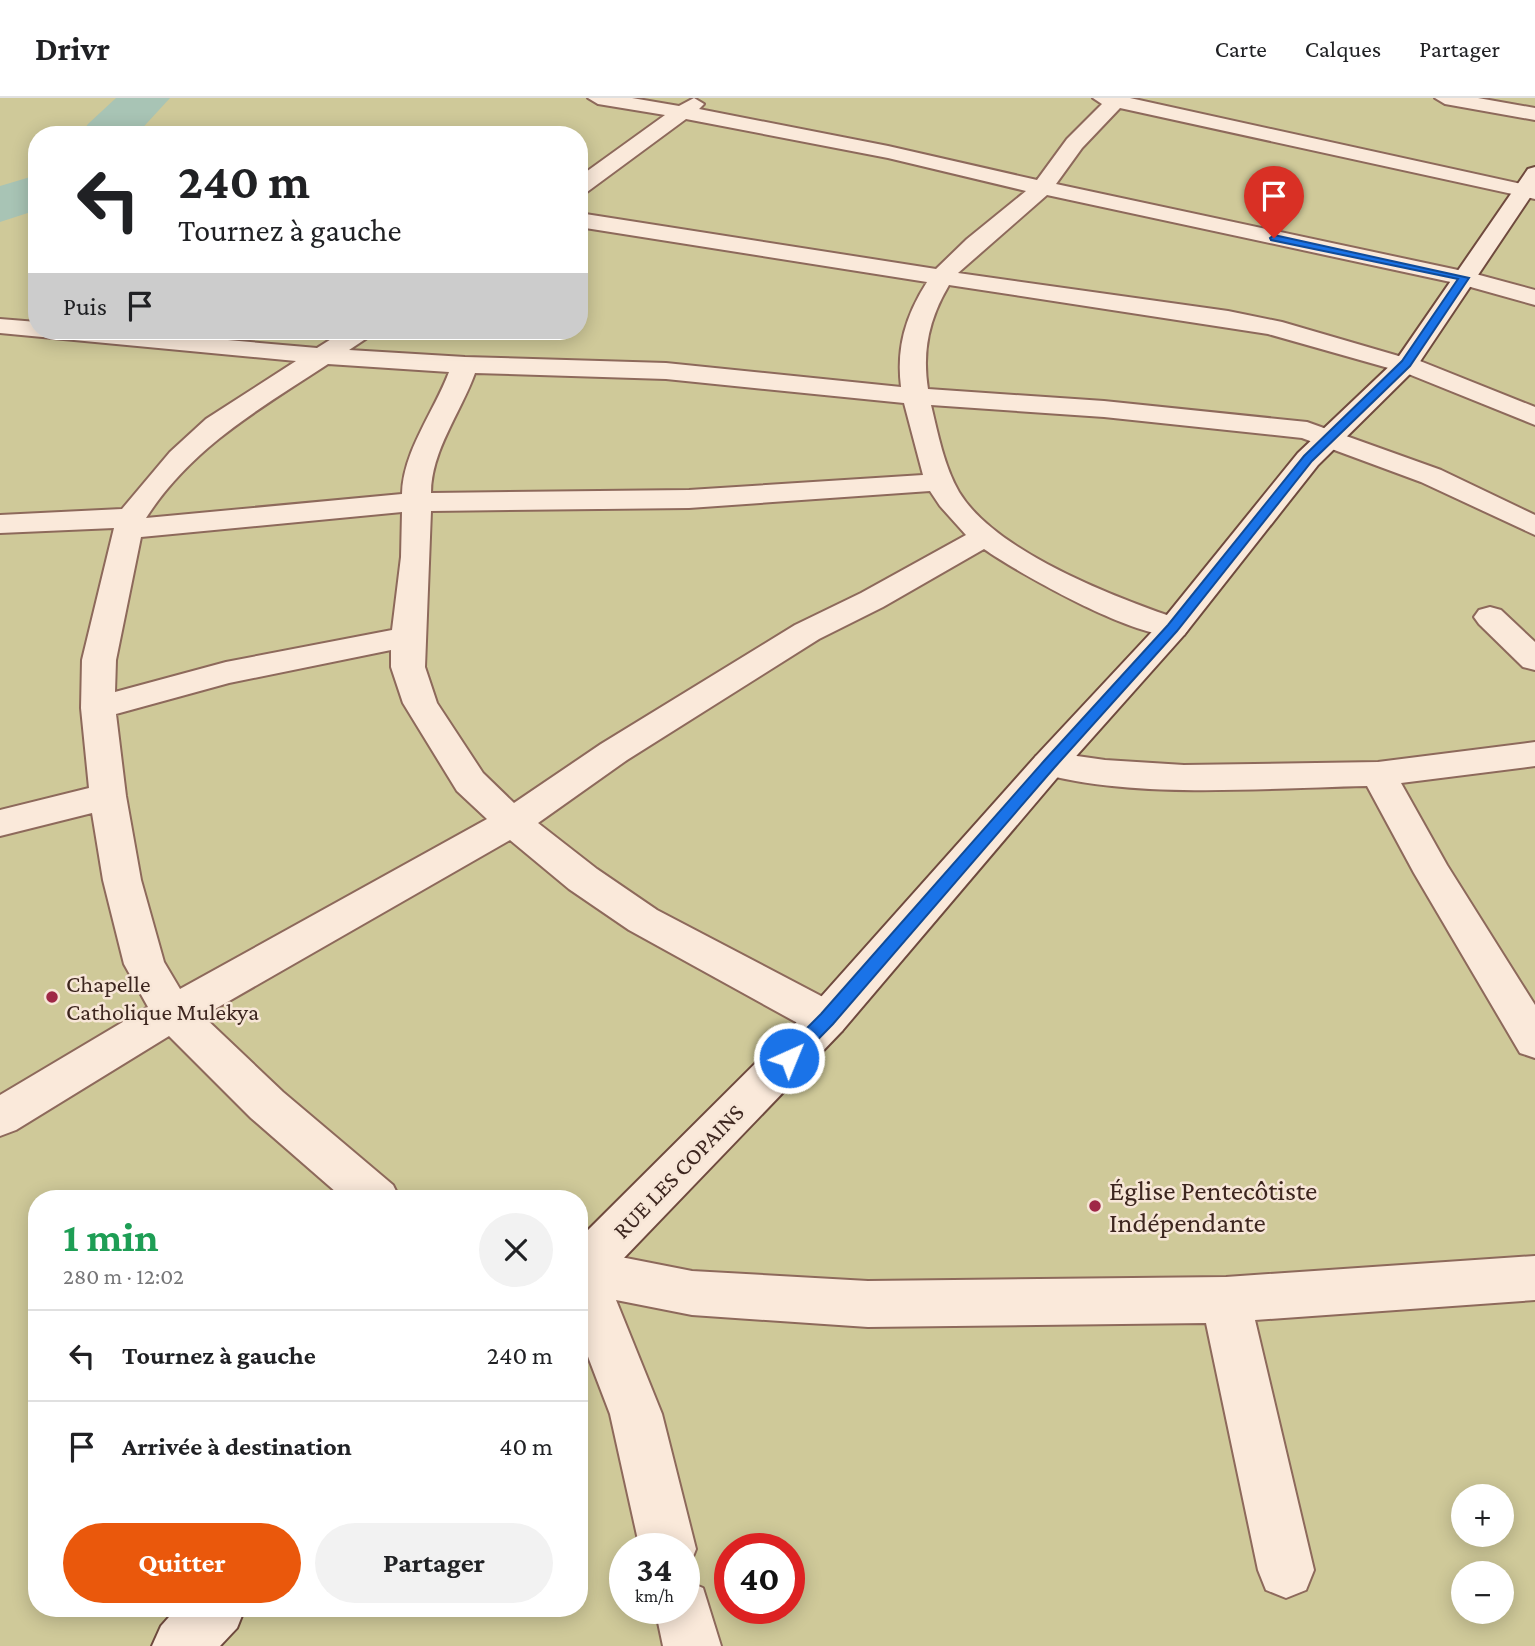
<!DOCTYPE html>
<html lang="fr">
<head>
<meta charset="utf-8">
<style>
	body { margin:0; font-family:"Crimson Pro",serif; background:#f2f2f2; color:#202124; height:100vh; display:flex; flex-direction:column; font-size:26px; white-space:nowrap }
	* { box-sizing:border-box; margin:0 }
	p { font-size:23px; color:#757577 }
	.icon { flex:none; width:38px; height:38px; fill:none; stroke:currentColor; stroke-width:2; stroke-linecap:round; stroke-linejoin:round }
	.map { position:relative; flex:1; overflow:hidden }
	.panel { position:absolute; left:28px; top:1092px; width:560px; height:427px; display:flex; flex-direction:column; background:#fff; border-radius:28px; box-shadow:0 4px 18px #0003 }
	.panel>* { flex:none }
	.guide { position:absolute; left:28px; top:28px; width:560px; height:214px; border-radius:28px; box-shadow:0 4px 18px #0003; background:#fff; color:#202124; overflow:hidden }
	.controls { position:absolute; left:1451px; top:1386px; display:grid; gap:14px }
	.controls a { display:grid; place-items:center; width:63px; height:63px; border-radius:50%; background:#fff; box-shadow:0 4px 18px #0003; font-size:35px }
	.speed { position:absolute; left:609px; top:1435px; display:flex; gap:14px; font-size:35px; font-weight:700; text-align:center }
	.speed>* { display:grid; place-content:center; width:91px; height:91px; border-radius:50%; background:#fff; box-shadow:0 4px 18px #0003; line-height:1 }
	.speed small { font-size:18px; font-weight:400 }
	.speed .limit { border:10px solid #d22; background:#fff; color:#111 }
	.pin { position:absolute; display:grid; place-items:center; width:60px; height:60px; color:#fff; margin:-72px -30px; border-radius:50% 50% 50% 0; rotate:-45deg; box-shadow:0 0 7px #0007 }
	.pin .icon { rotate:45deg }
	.me { position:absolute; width:77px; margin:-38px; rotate:44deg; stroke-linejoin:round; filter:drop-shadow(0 0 5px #0008) }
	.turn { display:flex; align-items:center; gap:24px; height:147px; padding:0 35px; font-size:32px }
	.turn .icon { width:91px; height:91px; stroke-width:2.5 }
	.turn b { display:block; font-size:49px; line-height:60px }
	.then { display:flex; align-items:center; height:66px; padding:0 35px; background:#0003; gap:14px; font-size:26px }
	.round { display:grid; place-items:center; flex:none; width:74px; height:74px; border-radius:37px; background:#f2f2f2 }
	.summary { display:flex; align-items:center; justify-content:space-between; height:119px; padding:0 35px }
	h1 { font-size:42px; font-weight:700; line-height:52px; color:#1e9e55 }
	.primary-button { display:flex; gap:14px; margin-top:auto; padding:14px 35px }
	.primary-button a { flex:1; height:80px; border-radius:42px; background:#ea580c; color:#fff; font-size:28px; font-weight:700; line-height:80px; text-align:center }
	.primary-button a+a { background:#f2f2f2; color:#202124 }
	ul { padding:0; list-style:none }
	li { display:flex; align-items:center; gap:21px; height:91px; padding:0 35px; border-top:2px solid #e0e0e0 }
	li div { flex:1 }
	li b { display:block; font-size:26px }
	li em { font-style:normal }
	header { display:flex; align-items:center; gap:42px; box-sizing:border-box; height:98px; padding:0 35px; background:#fff; border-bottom:2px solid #e0e0e0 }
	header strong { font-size:33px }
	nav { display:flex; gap:38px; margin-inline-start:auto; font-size:24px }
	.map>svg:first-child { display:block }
	.green { fill:#cfc999; fill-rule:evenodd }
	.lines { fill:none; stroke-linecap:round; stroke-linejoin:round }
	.river { fill:#a8c4b5; fill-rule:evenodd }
	.street-casing { stroke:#8d695b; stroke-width:4 }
	.secondary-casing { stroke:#6f4a3e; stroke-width:4 }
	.street { fill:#fae9da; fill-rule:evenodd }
	.secondary { fill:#fae9da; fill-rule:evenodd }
	.route { fill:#1a73e8; stroke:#114b97; stroke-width:2 }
	.poi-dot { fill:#9f2846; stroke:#f7e6d7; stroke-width:2.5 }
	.labels { text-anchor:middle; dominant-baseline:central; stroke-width:5; stroke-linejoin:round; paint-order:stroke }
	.poi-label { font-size:24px; fill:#3d261f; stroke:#f7e6d7; text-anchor:start }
	.street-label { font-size:24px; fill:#3d261f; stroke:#f7e6d7 }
	.near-poi-label { font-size:28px; fill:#3d261f; stroke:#f7e6d7; text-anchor:start }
</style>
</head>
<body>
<header>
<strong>Drivr</strong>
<nav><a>Carte</a><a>Calques</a><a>Partager</a></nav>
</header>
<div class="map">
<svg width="1535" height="1548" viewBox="0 0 1535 1548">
	<rect width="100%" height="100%" fill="#f0dac6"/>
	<path class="green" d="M0,0H1535V1548H0ZM37,37H579V233H37ZM37,1101H579V1510H37ZM1463,1398H1502V1437H1463ZM625,1451H684V1510H625ZM730,1451H789V1510H730ZM1463,1475H1502V1514H1463Z"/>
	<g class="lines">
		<g class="river">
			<polygon points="116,0 170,0 136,37 80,37 88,26"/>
			<polygon points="37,77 37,112 0,124 0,88"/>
		</g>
		<defs>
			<g id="street">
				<path d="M588,0H632L679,8L694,0L704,6L699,11L888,48L1037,82L1067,41L1102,6L1093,0H1130L1535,89V101L1120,10L1082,50L1056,86L1472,175L1535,192V207L1460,186L1047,97L958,175L1228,213L1282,224L1402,259L1415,261L1535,309V327L1406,275L1268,236L949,187C929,221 922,252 928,291L1104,303L1307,324L1441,372L1535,417V437L1421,384L1302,340L1104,319L931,307C938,336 944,368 959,394C996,455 1119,501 1184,523L1189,530L1184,537C1145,547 1020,476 984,451L883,509L819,541L627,662L538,725L597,771L657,812L842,909L848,921L842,933L827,938L812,933L629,832L569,791L510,742L203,918L283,994L393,1087L400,1101H344L251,1020L169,938L16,1032L0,1038V997L148,909L124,866L103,782L92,715L0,738V712L89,690L81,610L82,562L114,430L0,435V417L122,411L170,354L206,321L296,263L0,235V221L37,224V233H126L317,250L344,233H373L370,238L349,252L465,259L666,265L901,289C896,249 906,217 927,184L579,129V115L936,171L967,141L1026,93L888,60L686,21L587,94L579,95V79L665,17L598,6ZM328,266L449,274C434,314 403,353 402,396L146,420C191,350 259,311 328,266ZM475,275L666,281L904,305L923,377L689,392L431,395C431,353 461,314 475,275ZM930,393L940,408L966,437L861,495L795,527L601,646L514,705L483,675L437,605L425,569L431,413L689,410ZM402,414L401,459L392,532L226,564L115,594L116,562L141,439ZM391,552V569L403,605L457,693L487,721L180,891L164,864L141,782L126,698L116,616L229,585Z"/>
				<polygon points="1435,0 1478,0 1535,10 1535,22 1445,6"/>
				<polygon points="1490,509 1501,512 1535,544 1535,572 1523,569 1479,526 1474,519 1479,512"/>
				<path d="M1535,644V668L1401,685L1447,767L1535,907V960L1520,955L1414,775L1367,688C1265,690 1134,702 1036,674L1031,666L1036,658L1049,654L1105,662L1184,667L1378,664Z"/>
				<polygon points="580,1151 692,1173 868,1183 1226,1179 1535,1158 1535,1202 1255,1222 1314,1472 1306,1492 1286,1500 1266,1492 1258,1472 1206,1225 868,1229 692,1217 616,1202 662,1316 696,1451 688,1471 684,1472 684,1451 640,1451 610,1316 579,1235"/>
				<polygon points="684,1482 703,1490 721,1548 663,1548 655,1510 684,1510"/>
			</g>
			<g id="secondary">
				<polygon points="1535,69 1535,92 1415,271 1318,367 1184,537 1062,674 842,933 596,1189 579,1196 579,1141 812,909 1036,658 1162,523 1298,355 1397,261 1528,71"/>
				<polygon points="177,1510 245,1510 237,1530 220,1548 152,1548 161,1528"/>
			</g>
		</defs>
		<use href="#street" class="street-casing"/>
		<use href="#secondary" class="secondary-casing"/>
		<use href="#street" class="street"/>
		<use href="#secondary" class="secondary"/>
	</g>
	<polygon class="route" points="1274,137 1469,180 1410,268 1312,363 1177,533 1054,670 833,926 795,965 789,967 782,965 780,960 782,955 821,916 1044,663 1168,527 1304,358 1402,263 1458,181 1271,142 1270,140"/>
	<g class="poi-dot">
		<circle cx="52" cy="899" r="7"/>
		<circle cx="1095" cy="1108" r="7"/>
	</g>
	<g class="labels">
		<g class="poi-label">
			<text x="66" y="885">Chapelle<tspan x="66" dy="28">Catholique Mulekya</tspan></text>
		</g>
		<g class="street-label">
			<text transform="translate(678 1073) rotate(-46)">RUE LES COPAINS</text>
		</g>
		<g class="near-poi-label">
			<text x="1109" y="1092">Église Pentecôtiste<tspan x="1109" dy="32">Indépendante</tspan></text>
		</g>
	</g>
</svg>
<div class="controls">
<a>+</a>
<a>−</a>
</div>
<div class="speed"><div>34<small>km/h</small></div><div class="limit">40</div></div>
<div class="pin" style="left:1274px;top:140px;background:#d93025"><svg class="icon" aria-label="arrive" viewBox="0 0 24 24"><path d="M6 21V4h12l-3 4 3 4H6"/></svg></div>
<svg class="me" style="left:789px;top:960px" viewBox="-20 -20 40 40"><circle r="17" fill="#1a73e8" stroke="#fff" stroke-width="3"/><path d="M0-11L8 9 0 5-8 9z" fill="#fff"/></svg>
<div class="guide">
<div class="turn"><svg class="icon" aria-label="left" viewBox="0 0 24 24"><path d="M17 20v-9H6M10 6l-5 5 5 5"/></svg><div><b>240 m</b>Tournez à gauche</div></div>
<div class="then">Puis<svg class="icon" aria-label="arrive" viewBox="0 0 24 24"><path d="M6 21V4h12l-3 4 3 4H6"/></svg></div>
</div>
<section class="panel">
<div class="summary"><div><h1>1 min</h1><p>280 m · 12:02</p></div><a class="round"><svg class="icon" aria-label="close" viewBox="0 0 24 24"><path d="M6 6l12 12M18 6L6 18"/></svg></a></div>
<ul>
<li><svg class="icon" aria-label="left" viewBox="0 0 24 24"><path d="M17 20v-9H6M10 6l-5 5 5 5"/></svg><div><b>Tournez à gauche</b></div><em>240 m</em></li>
<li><svg class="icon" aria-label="arrive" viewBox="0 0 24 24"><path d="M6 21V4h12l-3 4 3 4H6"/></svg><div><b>Arrivée à destination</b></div><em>40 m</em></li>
</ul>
<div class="primary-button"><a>Quitter</a><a>Partager</a></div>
</section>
</div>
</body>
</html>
